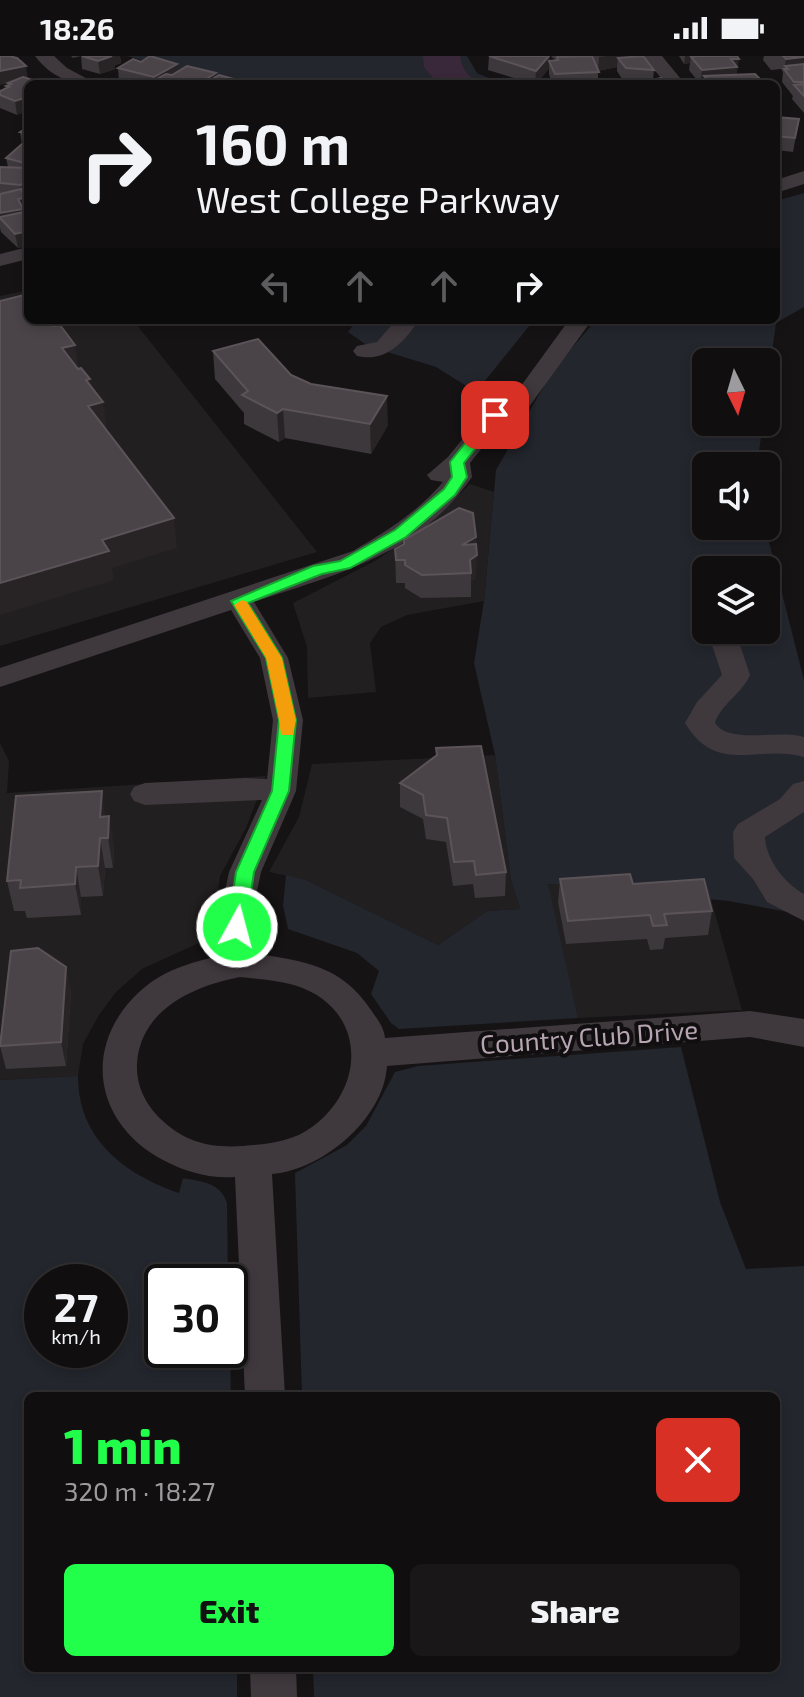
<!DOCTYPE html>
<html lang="en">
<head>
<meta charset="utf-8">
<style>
	body { margin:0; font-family:"Exo 2",sans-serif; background:#191718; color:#f1f3f6; height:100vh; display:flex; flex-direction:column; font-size:30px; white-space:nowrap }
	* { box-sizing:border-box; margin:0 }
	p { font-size:26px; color:#9c9c9e }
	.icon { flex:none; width:44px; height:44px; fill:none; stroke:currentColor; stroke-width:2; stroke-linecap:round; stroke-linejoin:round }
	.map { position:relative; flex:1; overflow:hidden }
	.sheet { position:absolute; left:24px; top:1336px; width:756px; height:280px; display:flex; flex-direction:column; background:#100e0f; border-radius:12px; box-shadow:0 4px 12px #0003,0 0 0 2px #302e2f }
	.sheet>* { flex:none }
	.hud { position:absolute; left:24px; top:24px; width:756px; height:244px; border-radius:12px; box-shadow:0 4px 12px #0003,0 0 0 2px #302e2f; background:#100e0f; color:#f1f3f6; overflow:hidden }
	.needle { width:52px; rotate:175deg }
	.fabs { position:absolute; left:692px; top:292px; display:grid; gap:16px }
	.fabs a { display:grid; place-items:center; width:88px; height:88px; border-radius:12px; background:#100e0f; box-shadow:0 4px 12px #0003,0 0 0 2px #302e2f; font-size:40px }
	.speed { position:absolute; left:24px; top:1208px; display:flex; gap:16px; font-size:40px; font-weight:700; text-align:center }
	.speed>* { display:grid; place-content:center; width:104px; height:104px; border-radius:50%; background:#100e0f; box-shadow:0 4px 12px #0003,0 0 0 2px #302e2f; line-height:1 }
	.speed small { font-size:20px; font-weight:400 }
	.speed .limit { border:4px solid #111; border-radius:12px; background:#fff; color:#111 }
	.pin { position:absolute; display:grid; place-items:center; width:68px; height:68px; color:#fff; margin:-34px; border-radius:16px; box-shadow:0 4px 12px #0006 }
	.me { position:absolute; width:88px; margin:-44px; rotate:7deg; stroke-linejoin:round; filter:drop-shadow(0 0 6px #0008) }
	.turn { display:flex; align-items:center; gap:28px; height:168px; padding:0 40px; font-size:36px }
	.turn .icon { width:104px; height:104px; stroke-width:2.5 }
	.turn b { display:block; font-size:56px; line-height:68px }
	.lanes { display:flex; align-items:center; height:76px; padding:0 40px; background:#0003; justify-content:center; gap:40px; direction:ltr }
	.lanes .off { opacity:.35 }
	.round { display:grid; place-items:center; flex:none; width:84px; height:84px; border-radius:12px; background:#191718 }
	.headline { display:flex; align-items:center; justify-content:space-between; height:136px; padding:0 40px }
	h1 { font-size:48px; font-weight:800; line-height:60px; color:#21ff4a }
	.primary-button { display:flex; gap:16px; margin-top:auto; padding:16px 40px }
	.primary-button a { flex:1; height:92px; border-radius:12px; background:#21ff4a; color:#111; font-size:32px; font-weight:800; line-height:92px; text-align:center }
	.primary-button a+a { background:#191718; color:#f1f3f6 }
	.status { display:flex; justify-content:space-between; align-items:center; height:56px; padding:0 40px; background:#100e0f; direction:ltr }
	.status svg { height:22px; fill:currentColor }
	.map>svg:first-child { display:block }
	.built { fill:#221f20 }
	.green { fill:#23262d; fill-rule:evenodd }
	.water { fill:#39283a }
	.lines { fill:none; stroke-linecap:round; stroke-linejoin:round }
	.minor { fill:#3f383d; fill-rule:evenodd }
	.wall { fill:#3d383b }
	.shaded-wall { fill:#282426 }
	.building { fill:#4a4448; stroke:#5b5358; stroke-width:2 }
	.route { fill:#21ff4a; stroke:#15a630; stroke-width:2 }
	.slow { fill:#f59e0b }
	.labels { text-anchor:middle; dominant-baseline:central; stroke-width:8; stroke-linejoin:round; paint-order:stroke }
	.street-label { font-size:26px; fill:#b6a4b2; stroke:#100e0f }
</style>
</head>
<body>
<div class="status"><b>18:26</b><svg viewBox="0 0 49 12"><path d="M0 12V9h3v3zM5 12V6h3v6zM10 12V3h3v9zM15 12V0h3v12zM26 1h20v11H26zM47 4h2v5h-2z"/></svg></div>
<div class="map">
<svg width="804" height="1641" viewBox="0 0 804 1641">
	<rect width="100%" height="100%" fill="#151314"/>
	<g class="built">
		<polygon points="28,234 28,264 133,264 317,496 0,590 0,240"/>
		<polygon points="470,428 494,436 484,545 407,559 381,571 370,587 376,636 308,642 307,591 293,547 377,504 434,463"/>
		<polygon points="0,687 9,705 7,737 266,720 246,772 220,820 212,881 142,913 116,936 99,959 83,988 78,1020 0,1024"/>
		<polygon points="495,699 511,824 520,853 487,855 438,889 306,824 269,816 299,761 312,708"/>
		<polygon points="547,828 711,843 742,954 578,962"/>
	</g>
	<g class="green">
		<polygon points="127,0 467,0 477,17 503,28 225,28"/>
		<path d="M804,137V251L776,267L766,341V306H706V366H763L757,410H706V470H765L804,624V859L729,845L548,828L578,962L399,973L391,967L371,938L379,915L357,897L288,873L283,850L286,819L306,824L438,889L487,855L520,853L511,824L495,699L474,607L484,545L496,414L553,314L596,264H776V145ZM706,514H766V574H706Z"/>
		<polygon points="357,264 534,264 476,336 436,311 368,290 348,276"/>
		<polygon points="681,991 720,1146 746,1213 804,1210 804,1641 314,1641 313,1612 776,1612 776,1340 302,1340 295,1117 347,1089 366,1070 395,1016 418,1010"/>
		<path d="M78,1020C78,1083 124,1118 179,1137L183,1122C203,1126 220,1126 227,1147L228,1226H162V1294H230L231,1340H28V1612H237V1641H0V1024ZM110,1226V1294H42V1226Z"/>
	</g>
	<path class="water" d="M423,0H460C462,15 469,22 483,28H438L424,11Z"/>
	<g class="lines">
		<g class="minor">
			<path d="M35,0H54L67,12L97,28C70,28 52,22 35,0Z"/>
			<polygon points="571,0 560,6 551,1 552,0"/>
			<polygon points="643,0 662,0 685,28 666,28"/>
			<polygon points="804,115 804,128 776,137 776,124"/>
			<polygon points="28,191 28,203 0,210 0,198"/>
			<path d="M396,264H419C404,286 386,307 357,300L353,295L357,290L377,286Z"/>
			<path d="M569,264H592L526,355L504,364L470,407L472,421C417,500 339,517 254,546L288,602L303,664L296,735L261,816L255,844L257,898C305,905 342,910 371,954C377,963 384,971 385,982L750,955L804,963V991L750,981L387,1010C384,1062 323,1114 272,1118L285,1340H245L235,1121C211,1123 186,1116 165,1105C91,1067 81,984 145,931C166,913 196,905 223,899V844L229,816L262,744L145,749L134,745L130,738L134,731L145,727L245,722L267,723L273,664L260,602L231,554L0,631V612L353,495C385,476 418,456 443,426L431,424L427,419L448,401L486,354L510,345ZM240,921C258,923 277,924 294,929C366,951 368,1030 312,1071C292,1086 267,1088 243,1090C212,1092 187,1087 164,1066C147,1051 136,1031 137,1008C140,954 193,930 240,921Z"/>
			<path d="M706,570V574H731L740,589L750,619C742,638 721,648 715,667C729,689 779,673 804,681V701C756,688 717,720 685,667L697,646L722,619L712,589L703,574Z"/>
			<path d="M804,725V756L765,781C766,803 784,827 804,838V865L767,846L753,823L734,802L733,776L738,768L780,743L793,728Z"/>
			<polygon points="250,1612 296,1612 297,1641 251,1641"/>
		</g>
	</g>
	<g class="wall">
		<polygon points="71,0 120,0 121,7 115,9 115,13 100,18 82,13 81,0 73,2"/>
		<polygon points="489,0 550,0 549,12 536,28 533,28 488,14"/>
		<polygon points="585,0 643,0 654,14 653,24 637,27 624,26 617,15 617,11 598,15 598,28 552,28 549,18 549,5 557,4 557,1"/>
		<polygon points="679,0 737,0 736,19 765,28 700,28 689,14 690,7 684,8"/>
		<polygon points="764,0 804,0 804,57 792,43 793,40 782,26 783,16 781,13 771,14 763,4"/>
		<polygon points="13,1 28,23 39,26 39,28 28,28 17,59 0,52 0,35 6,33 6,30 8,29"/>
		<polygon points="118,12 178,16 216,20 252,28 129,28 119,26"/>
		<polygon points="776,61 799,63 793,96 776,94"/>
		<polygon points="28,71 28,138 25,142 28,155 28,190 18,192 1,176 0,172 0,112 8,111 6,102 22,88 20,76"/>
		<polygon points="213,295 291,319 388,369 371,398 285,382 279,386 244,368 244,357 215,323"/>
		<polygon points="476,481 476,522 471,525 471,541 421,542 405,532 405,527 396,527 395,493"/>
		<polygon points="436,692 506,816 505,840 475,842 473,828 453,830 446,786 426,783 423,763 400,751 400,727 436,699"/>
		<polygon points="106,760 114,790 113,812 105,812 103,840 81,841 81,859 27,862 25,855 14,855 7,825"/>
		<polygon points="560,823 633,828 712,855 708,879 665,882 663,893 650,894 647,883 566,888 558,846"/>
		<polygon points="71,935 66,1010 6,1013 0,990"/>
	</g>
	<g class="shaded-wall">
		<polygon points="109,0 120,0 121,7 115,9 115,13 100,18 98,5"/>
		<polygon points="549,0 550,0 549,12 535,28 536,15"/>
		<polygon points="606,0 636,0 618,2 617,11 598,15 599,1"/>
		<polygon points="685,0 693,0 693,4 691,1 690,7 684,8"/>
		<polygon points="804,0 804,15 785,10 784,13 786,3"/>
		<polygon points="731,3 739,3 736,24 704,20 704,27 700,28 702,14"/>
		<polygon points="177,8 178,21 157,23 157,28 155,28 154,21"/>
		<polygon points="26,10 28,23 0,29 0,15"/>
		<polygon points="216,17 217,28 198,28"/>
		<polygon points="28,41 28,55 17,59 15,45"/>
		<polygon points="28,122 28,138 25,142 27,156 0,162 0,157 18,143 23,142 21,129"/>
		<polygon points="28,175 28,190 18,192 15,178"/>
		<polygon points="75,289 79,317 62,292"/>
		<polygon points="90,323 94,348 103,346 107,375 93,379 86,324"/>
		<polygon points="387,340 388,369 371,398 370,368"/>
		<polygon points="283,353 285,382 279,386 277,357"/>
		<polygon points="174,462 177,492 112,512 114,524 0,559 0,527 102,484"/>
		<polygon points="476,481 475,500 477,499 476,522 471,525 471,517 462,489"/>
		<polygon points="102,735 106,766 100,761"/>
		<polygon points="109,760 114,790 113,812 108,782"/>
		<polygon points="100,782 105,812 103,840 98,810"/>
		<polygon points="76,811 81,841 81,859 75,828"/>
		<polygon points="66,911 71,935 66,1010 61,986"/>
	</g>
	<g class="building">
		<polygon points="0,0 9,0 17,2 26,10 0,15"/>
		<polygon points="82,0 112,0 98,5"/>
		<polygon points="150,0 177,8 154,21 118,12 133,3 141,6"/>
		<polygon points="489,0 549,0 536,15"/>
		<polygon points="592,0 599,16 555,18 549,5 558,4 557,1"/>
		<polygon points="643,0 654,14 626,12 618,2"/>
		<polygon points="697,0 737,0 739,3 731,3 737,11 702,14 691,1"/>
		<polygon points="783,0 804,0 804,1 786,3"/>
		<polygon points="804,8 804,26 794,26 784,13 788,13 785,10"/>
		<polygon points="187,10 216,17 198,28 182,24 176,28 157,23 166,18 172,19"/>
		<polygon points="755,18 765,28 712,28 704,20"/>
		<polygon points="219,19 252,28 204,28"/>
		<polygon points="23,21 39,26 34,28 28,28 28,41 15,45 0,39 0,35 9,31 6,30 11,28 8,27"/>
		<polygon points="661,22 666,28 631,28"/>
		<polygon points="804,28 804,40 794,29"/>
		<polygon points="776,61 799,63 795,82 776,80"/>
		<polygon points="28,71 28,78 20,76"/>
		<polygon points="22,88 28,88 28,108 6,102"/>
		<polygon points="0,111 28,112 28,122 21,129 0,127"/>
		<polygon points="21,133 25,142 18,143 23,153 0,157 0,138"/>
		<polygon points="28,155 28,175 15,178 0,162 0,161"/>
		<polygon points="28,238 28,264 48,264 53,270 60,269 75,289 62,292 78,313 81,312 90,323 86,324 103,346 88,350 174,462 102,484 109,495 0,527 0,245"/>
		<polygon points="258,283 291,319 311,328 387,340 370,368 283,353 277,357 242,339 248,335 213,295"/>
		<polygon points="459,452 473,457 476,481 462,489 476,488 477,499 470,504 471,517 422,519 405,509 405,504 396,504 395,493 404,488 404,484"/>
		<polygon points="481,690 506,816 476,819 474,805 454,806 447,762 426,759 423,739 400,727 437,699 436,692"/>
		<polygon points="102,735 100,761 109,760 108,782 100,782 98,810 76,811 75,828 20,832 21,824 7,825 16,740"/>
		<polygon points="630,818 633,828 704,823 712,855 664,858 667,869 653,870 650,859 568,865 560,823"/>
		<polygon points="38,892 66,911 61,986 0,990 11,895"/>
	</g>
	<polygon class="route" points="495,355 502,359 464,407 467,421 455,439 406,481 350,512 322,518 248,547 282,602 296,664 289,735 254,816 246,871 237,877 230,875 228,871 236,816 272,735 279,664 266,602 231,545 313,510 340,505 395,474 444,433 452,421 450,406 490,356"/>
	<polygon class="slow" points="242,544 247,546 282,602 296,664 293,679 281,679 279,664 266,602 234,549"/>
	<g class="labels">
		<g class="street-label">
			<text transform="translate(589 980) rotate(-4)">Country Club Drive</text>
		</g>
	</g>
</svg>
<div class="fabs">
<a><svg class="needle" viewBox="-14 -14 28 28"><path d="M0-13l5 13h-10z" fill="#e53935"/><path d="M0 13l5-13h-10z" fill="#9c9c9e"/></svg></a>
<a><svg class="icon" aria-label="sound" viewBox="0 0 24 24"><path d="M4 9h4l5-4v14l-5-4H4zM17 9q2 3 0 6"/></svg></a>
<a><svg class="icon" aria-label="layers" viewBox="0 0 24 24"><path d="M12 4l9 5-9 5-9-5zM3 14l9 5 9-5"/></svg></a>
</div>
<div class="speed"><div>27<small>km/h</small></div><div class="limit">30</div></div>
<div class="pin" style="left:495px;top:359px;background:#d93025"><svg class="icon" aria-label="arrive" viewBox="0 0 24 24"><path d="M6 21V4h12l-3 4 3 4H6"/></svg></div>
<svg class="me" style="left:237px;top:871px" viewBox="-20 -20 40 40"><circle r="17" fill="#21ff4a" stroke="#fff" stroke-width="3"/><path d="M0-11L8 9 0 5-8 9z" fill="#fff"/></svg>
<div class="hud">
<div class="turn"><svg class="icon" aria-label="right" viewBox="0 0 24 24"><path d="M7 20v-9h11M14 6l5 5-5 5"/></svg><div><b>160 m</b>West College Parkway</div></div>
<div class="lanes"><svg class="icon off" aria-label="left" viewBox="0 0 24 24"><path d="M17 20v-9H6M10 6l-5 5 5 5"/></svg><svg class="icon off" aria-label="ahead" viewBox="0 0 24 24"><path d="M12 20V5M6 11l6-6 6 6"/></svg><svg class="icon off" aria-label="ahead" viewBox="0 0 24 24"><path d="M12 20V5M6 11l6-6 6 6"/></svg><svg class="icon" aria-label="right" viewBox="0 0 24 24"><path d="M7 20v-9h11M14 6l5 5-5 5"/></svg></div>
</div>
<section class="sheet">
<div class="headline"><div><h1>1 min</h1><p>320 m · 18:27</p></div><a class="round" style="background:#d93025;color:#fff"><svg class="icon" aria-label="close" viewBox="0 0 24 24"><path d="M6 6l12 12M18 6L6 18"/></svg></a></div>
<div class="primary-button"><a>Exit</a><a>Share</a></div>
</section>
</div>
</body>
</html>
